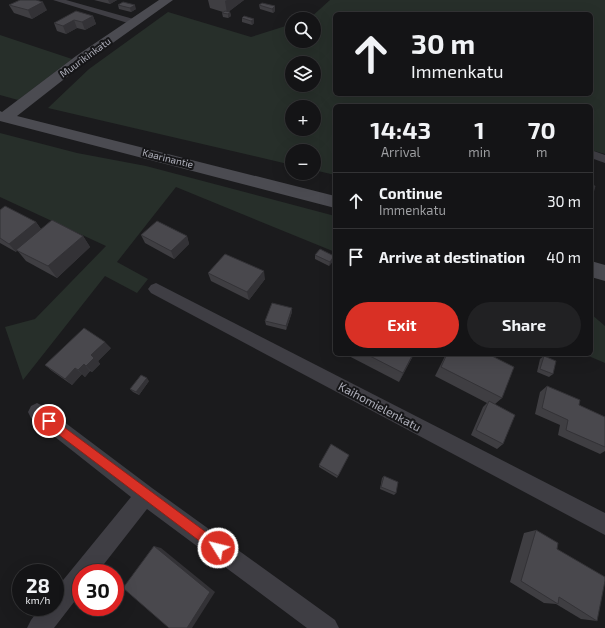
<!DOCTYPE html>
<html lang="en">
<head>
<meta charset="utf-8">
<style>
	body { margin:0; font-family:"Exo 2",sans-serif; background:#212123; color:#f1f3f6; height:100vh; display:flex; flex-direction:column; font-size:15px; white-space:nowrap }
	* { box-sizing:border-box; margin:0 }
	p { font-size:13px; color:#9d9ea1 }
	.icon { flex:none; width:22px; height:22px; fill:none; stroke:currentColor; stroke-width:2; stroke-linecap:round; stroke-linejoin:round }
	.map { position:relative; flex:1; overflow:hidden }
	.drawer { position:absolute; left:333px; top:104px; width:260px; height:252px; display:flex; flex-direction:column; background:#141416; border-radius:6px; box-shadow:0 4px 16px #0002,0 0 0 1px #333335 }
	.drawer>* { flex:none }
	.banner { position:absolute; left:333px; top:12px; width:260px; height:84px; border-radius:6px; box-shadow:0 4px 16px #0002,0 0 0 1px #333335; background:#141416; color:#f1f3f6; overflow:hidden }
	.controls { position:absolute; left:285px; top:12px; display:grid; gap:8px }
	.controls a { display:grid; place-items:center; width:36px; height:36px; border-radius:50%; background:#141416; box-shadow:0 4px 16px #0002,0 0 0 1px #333335; font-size:20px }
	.speed { position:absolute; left:12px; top:564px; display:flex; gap:8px; font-size:20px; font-weight:700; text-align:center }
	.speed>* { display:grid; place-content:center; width:52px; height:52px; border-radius:50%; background:#141416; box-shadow:0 4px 16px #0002,0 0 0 1px #333335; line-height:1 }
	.speed small { font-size:10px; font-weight:400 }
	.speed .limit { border:6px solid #d22; background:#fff; color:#111 }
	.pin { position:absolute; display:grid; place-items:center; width:34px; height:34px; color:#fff; margin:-17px; border:2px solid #fff; border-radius:50%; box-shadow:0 1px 4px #0007 }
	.me { position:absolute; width:44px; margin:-22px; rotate:306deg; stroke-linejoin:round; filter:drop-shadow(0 0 3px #0008) }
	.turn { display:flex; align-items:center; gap:14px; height:84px; padding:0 12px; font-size:18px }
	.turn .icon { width:52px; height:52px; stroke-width:2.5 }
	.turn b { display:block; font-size:28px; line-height:34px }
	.eta { display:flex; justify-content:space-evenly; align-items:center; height:68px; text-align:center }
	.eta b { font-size:24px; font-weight:700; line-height:28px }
	.action { display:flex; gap:8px; margin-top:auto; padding:8px 12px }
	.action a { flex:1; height:46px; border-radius:24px; background:#d93025; color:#fff; font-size:16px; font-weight:700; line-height:46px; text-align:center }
	.action a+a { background:#212123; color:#f1f3f6 }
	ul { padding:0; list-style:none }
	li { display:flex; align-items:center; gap:12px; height:56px; padding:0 12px; border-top:1px solid #333335 }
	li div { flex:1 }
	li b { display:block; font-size:15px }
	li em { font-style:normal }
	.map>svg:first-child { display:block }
	.green { fill:#272f2a; fill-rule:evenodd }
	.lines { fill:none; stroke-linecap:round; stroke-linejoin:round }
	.street { fill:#3f3e44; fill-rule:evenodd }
	.secondary { fill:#4b4b51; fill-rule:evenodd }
	.wall { fill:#3f3e42 }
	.shaded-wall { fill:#333236 }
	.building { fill:#49484d; stroke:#333236 }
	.route { fill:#d93025; stroke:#8d1f18 }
	.labels { text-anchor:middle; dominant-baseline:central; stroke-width:4; stroke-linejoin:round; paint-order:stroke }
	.far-street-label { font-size:10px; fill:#afb0bb; stroke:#161618 }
	.street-label { font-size:12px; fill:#afb0bb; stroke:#161618 }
</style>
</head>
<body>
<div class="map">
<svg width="605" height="628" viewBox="0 0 605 628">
	<rect width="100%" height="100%" fill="#1b1b1d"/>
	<g class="green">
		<path d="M330,0H605V154L591,150V106H335V175L314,170V151H292V165L48,108L89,69L168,12L251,37L292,24V41H314V19H309ZM335,14H591V94H335ZM292,63H314V85H292ZM292,107H314V129H292Z"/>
		<polygon points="0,35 72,59 18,100 0,95"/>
		<polygon points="0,133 77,153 146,166 335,216 335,252 176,187 117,262 148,279 137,293 105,276 23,380 5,327 35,319 106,246 0,197"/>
		<polygon points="591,314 605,326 605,363 584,354 591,354"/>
	</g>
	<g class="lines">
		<g class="street">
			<polygon points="53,0 66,0 137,20 138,22 137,24 131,24"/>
			<polygon points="591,150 605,155 605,163 591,158"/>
			<polygon points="156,283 605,513 605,535 151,293 148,289 151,285"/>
			<polygon points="37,403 43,406 152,488 335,620 339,628 307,628 147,509 97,573 81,573 81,593 54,628 27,628 31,620 41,607 55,607 55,590 131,497 31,418 28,412 31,406"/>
		</g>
		<g class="secondary">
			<polygon points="159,0 173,0 86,62 17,116 335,196 335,208 0,121 0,111 2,112 76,56"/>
			<polygon points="591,261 605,265 605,281 591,277"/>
		</g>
	</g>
	<g class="wall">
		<polygon points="94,0 117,0 110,4"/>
		<polygon points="208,0 244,0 228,12 230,12 231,16 228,18 223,17 222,13 223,12 210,8"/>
		<polygon points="9,5 47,10 32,19 14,13"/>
		<polygon points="118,5 136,9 131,12 119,9"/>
		<polygon points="259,5 275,6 275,11 273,13 260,9"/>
		<polygon points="93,16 96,24 85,30 77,28 66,34 57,31 54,23"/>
		<polygon points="242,18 254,19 254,23 252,25 242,22"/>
		<polygon points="0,210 36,222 41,229 83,236 90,247 57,278 26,261 17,250 16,252 0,243"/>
		<polygon points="141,235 187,236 189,244 174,259 145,243"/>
		<polygon points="315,255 334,256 334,260 329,266 315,259"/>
		<polygon points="208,273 265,279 249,300 211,281"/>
		<polygon points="292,308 292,312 286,330 266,325 265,321"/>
		<polygon points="111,348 98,361 100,364 92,372 90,371 85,377 82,374 72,385 52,371 45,365"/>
		<polygon points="345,354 414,354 399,382"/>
		<polygon points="446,354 488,354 502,398 495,404 503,444 497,449 471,435 483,407 487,403 435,376"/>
		<polygon points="544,356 553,374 549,377 537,372 540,359"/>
		<polygon points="149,381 139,395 133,392 130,389"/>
		<polygon points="547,386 579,405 605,417 605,451 600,454 558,435 560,425 535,414 540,392"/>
		<polygon points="348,457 337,478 319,467 319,465"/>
		<polygon points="384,476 396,493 394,495 380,489 382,478"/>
		<polygon points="536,530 557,549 597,621 581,619 556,604 544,603 510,582 524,533"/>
	</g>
	<g class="shaded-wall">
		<polygon points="108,0 117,0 110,4"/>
		<polygon points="227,0 244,0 227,13 225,1"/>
		<polygon points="43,2 47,10 32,19 28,10"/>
		<polygon points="135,5 136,9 131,12 130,8"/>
		<polygon points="275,6 275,11 273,13 272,9"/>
		<polygon points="230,12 231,16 228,18 228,14"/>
		<polygon points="93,16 96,24 85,30 82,22"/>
		<polygon points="254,19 254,23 252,25 251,21"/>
		<polygon points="74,20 77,28 66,34 63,26"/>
		<polygon points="36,222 42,231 16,250 17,250 16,252 9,244"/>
		<polygon points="83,236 90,247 57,278 48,266"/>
		<polygon points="187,236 189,244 174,259 171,251"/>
		<polygon points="334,256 334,260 329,266 330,262"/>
		<polygon points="264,271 265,279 249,300 247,292"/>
		<polygon points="292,308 292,312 286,330 286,326"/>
		<polygon points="105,342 111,348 98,361 100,364 92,372 86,366 91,355"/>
		<polygon points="413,354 414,354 399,382 403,373"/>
		<polygon points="84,364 90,371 85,377 78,370"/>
		<polygon points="75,368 82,374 72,385 65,379"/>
		<polygon points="147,378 149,381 139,395 136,392"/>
		<polygon points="154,546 161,548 215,592 192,628 187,628"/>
	</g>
	<g class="building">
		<polygon points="20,0 36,0 43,2 28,10 9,5"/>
		<polygon points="123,2 135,5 130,8 118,5"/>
		<polygon points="262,3 275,6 272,9 259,5"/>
		<polygon points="76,11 93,16 82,22 74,20 63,26 54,23"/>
		<polygon points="225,11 230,12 228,14 222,13"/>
		<polygon points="244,16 254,19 251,21 242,18"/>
		<polygon points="591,185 595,186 591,201"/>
		<polygon points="5,206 36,222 9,244 0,238 0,210"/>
		<polygon points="52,220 83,236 48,266 16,250"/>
		<polygon points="157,221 187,236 171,251 141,235"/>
		<polygon points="320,249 334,256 330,262 315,255"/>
		<polygon points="225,254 264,271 247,292 208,273"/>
		<polygon points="272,303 292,308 286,326 265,321"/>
		<polygon points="84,328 105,342 91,355 94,358 86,366 84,364 78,370 75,368 65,379 45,365"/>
		<polygon points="366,354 413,354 403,373"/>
		<polygon points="447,354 488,354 514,367 502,398 441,367"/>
		<polygon points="544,356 556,361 553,374 540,369"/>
		<polygon points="141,375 147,378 136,392 130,389"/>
		<polygon points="547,386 580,400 579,405 605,417 605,447 566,430 568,420 542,408"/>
		<polygon points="489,401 515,415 503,444 476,430"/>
		<polygon points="331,444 349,455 338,476 319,465"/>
		<polygon points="384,476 398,482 396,493 381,487"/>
		<polygon points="536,530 558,543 557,549 605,577 605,581 597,621 559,597 558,604 521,581"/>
		<polygon points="154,546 210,592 187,628 169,628 123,588"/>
	</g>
	<polygon class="route" points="49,416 222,544 224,548 222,552 218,554 214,552 46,425 44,421 46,417"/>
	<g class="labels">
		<g class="far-street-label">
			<text transform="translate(85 57) rotate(-36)">Muurikinkatu</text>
			<text transform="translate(168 158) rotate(14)">Kaarinantie</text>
		</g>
		<g class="street-label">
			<text transform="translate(380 406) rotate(28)">Kaihomielenkatu</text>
		</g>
	</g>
</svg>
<div class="controls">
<a><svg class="icon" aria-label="search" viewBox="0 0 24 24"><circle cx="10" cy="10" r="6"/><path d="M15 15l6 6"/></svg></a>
<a><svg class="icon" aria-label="layers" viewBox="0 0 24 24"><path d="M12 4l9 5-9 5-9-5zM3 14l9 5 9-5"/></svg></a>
<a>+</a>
<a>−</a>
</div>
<div class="speed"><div>28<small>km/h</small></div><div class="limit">30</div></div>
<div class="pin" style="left:49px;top:421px;background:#d93025"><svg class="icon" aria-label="arrive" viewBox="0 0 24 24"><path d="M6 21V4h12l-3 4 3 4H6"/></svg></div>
<svg class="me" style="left:218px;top:548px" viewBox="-20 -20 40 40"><circle r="17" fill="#d93025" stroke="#fff" stroke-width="3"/><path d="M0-11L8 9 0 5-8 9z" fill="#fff"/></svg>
<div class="banner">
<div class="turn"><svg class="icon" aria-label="ahead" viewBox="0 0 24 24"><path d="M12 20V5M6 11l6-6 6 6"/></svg><div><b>30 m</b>Immenkatu</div></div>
</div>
<section class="drawer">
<div class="eta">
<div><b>14:43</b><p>Arrival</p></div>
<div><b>1</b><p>min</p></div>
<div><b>70</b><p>m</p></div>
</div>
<ul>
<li><svg class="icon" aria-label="ahead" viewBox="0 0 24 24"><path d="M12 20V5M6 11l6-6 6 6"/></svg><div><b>Continue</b><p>Immenkatu</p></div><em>30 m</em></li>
<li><svg class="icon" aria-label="arrive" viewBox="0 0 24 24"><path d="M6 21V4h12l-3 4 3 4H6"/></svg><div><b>Arrive at destination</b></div><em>40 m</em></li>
</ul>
<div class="action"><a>Exit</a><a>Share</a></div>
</section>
</div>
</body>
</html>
